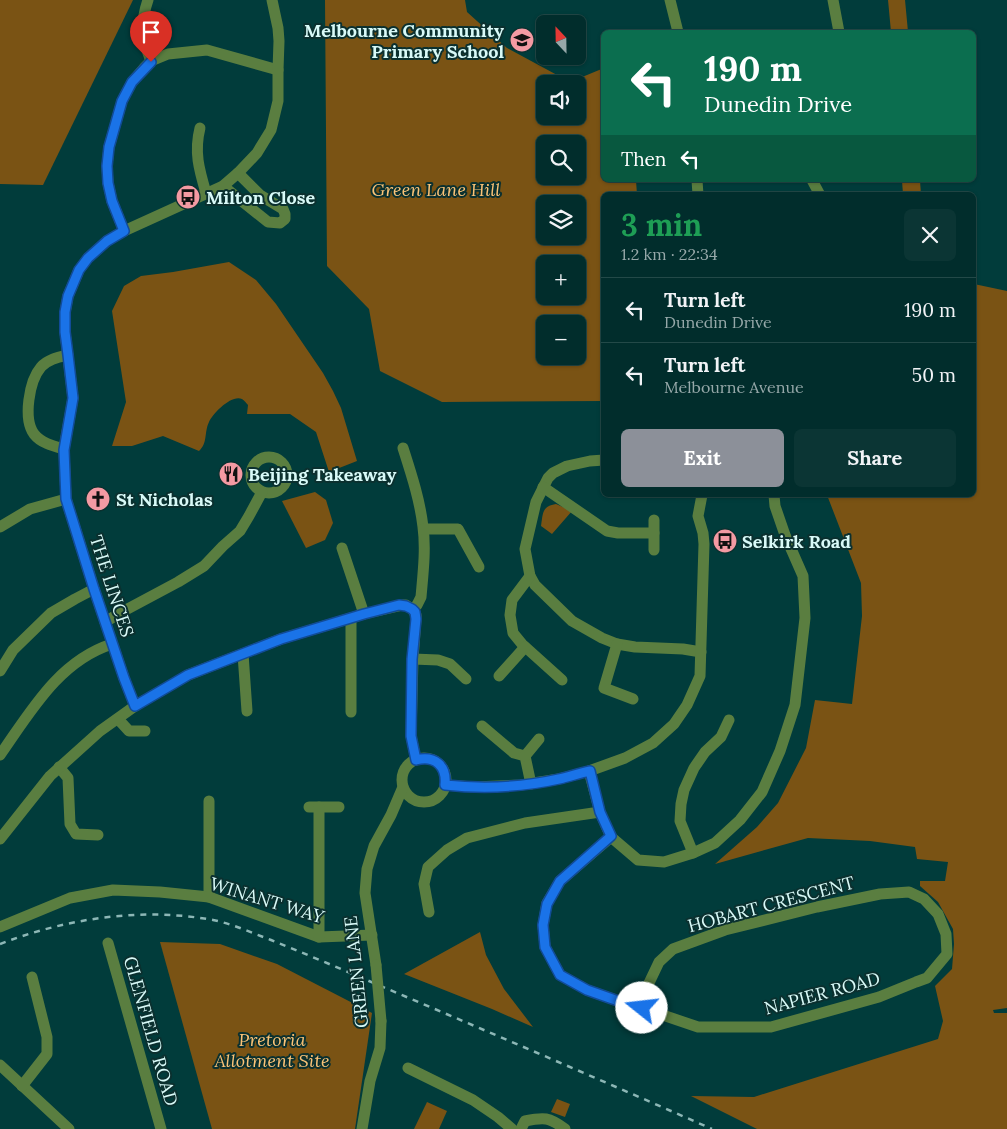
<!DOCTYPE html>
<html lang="en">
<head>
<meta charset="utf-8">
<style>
	body { margin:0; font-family:Lora,serif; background:#0b3534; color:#f1f3f6; height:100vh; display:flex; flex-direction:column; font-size:19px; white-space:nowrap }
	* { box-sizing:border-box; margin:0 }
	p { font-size:16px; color:#96a8a9 }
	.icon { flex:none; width:28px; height:28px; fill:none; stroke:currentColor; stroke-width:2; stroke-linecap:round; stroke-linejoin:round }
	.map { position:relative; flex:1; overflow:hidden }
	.drawer { position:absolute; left:601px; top:192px; width:375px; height:305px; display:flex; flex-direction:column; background:#012d2c; border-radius:8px; box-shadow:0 1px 4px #0004,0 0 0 1px #234948 }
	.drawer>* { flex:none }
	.top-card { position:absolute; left:601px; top:30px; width:375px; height:152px; border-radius:8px; box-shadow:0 1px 4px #0004,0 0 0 1px #234948; background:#0b6e4f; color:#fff; overflow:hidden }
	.needle { width:32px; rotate:338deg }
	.fabs { position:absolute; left:536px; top:15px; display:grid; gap:10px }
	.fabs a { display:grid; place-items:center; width:50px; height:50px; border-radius:8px; background:#012d2c; box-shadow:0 1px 4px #0004,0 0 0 1px #234948; font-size:25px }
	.pin { position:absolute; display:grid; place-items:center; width:42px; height:42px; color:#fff; margin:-51px -21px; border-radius:50% 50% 50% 0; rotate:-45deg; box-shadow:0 0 5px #0007 }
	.pin .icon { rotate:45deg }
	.me { position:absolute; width:55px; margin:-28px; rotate:286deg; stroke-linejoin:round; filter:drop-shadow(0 0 4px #0008) }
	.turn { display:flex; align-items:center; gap:18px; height:105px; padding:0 20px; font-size:22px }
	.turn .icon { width:65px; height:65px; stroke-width:2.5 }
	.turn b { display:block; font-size:35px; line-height:42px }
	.then { display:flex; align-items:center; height:48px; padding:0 20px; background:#0003; gap:10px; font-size:19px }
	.round { display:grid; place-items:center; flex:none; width:52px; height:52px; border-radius:8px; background:#0b3534 }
	.summary { display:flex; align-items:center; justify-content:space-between; height:85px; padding:0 20px }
	h1 { font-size:30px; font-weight:700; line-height:38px; color:#1e9e55 }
	.action { display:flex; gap:10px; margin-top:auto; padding:10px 20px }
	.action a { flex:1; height:58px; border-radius:8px; background:#8c9099; color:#fff; font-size:20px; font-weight:700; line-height:58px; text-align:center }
	.action a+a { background:#0b3534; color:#f1f3f6 }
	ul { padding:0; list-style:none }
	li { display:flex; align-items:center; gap:15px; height:65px; padding:0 20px; border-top:1px solid #234948 }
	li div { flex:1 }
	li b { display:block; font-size:19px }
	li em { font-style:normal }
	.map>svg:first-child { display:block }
	.green { fill:#7a5314; fill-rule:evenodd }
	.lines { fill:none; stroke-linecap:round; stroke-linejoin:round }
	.minor { stroke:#5a7e40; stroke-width:11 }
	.rail { stroke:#8db7b6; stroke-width:2.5; stroke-dasharray:6 6; stroke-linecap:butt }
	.minor-bridge { stroke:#5a7e40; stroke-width:11 }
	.route-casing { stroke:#114b97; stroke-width:12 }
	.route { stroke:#1a73e8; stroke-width:9 }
	.labels { text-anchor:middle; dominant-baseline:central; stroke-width:4; stroke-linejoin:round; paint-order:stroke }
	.poi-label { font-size:18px; font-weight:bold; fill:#d9faf8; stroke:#0b302f; text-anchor:start }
	.park-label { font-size:18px; font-style:italic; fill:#fbc377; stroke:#0b302f }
	.street-label { font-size:18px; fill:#d9faf8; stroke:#0b302f }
</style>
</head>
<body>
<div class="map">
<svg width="1007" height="1129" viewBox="0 0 1007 1129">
	<rect width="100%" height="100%" fill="#013c3b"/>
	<g class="green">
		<polygon points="0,0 133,0 43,185 0,184"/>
		<path d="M325,0H465L467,12L507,48L570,82L604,68V180H636L637,195H604V401L442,402L380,371L369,309L327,266ZM545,84H578V116H545ZM545,144H578V176H545ZM545,204H578V236H545ZM545,264H578V296H545ZM545,324H578V356H545Z"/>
		<polygon points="888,0 905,0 908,32 891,32"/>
		<polygon points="902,180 920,180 921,195 903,195"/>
		<path d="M229,262L256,280L276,304L323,373L333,391L341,408L357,461L329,472L316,432L290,414H247L248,405C246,403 245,401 242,399C232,394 213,413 209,422C204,432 208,443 199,451L163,436L132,446H112L126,402L112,311L124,286L141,276L173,272Z"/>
		<polygon points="974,284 1007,291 1007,1008 993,1010 994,1013 1007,1013 1007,1129 757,1129 691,1096 754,1097 938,1039 943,1021 935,986 952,969 954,944 953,929 938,902 920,886 920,881 945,881 948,862 917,859 915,847 870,841 808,838 715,864 757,827 778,803 806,748 815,700 852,704 862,616 861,583 827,495 974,495"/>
		<polygon points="315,492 326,500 333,523 325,540 306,548 282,501"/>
		<path d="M556,504L572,511L552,534L541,526C543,513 542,506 556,504Z"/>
		<polygon points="480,932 486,955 504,989 533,1027 492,1009 404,974"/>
		<polygon points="160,942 220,944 277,964 372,1013 355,1129 212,1129"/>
		<polygon points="557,1099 570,1104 565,1117 551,1112"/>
		<polygon points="427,1102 447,1111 439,1129 414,1129"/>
	</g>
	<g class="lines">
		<g class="minor">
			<path d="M148,0C140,23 142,39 151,61"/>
			<polyline points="670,0 678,32"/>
			<polyline points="833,0 839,32"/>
			<path d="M200,128C194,152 199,169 206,193"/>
			<polyline points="697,180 698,195"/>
			<polyline points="812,180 820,195"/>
			<polyline points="223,186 268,222 280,223 285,219 285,214 283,209 260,195 238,173"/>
			<polyline points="124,231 112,201 108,183 107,166 109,147 122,101 132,82 144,68 151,61 168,54 207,50 278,70"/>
			<path d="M403,448C411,473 420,500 423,527C426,549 423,574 421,597L417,605L412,609"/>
			<path d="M64,449C53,446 41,443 34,434C23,419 29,381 41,367C48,359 59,357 68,355"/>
			<circle cx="269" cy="475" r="18"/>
			<polyline points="604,460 590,461 567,466 553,473 548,478 536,502 525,549 530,576 535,585 572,621 602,638 617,644 635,647 683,649 701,652"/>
			<polyline points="543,487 607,531 618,533 654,533"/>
			<polyline points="0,527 30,509 66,499"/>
			<polyline points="424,529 458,529 479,567"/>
			<polyline points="342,548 364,614"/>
			<polyline points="654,550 654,520"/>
			<polyline points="530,576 512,600 510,615 513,633 522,644 562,680"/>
			<polyline points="412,609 416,615 416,619 413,659 411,736 416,760"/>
			<polyline points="351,619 351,712"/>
			<polyline points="105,622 120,613 178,582 204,566 223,546 240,531 249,516 262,492"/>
			<polyline points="617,644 604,688 633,699"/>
			<polyline points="243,654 247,711"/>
			<polyline points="413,659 438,660 450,664 466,679"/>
			<polyline points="0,671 13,650 51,613 75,599 94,589"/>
			<polyline points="499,676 525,647"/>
			<polyline points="135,706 124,678 94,589 66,499 64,449 73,398 65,332 65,313 68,296 79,270 88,258 107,241 124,231 223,186 238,173 257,153 271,130 278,101 278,70 279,41 278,28 272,0"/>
			<polyline points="118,719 129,731 145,731"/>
			<polyline points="482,726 514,753 525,756 531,784"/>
			<path d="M0,755C31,711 59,661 112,644"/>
			<polyline points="525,756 539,739"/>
			<circle cx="424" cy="780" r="22"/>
			<polyline points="59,767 68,778 70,824 76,834 98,835"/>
			<polyline points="589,771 600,812 611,837 638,860 664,862 693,853 715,843 740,820 762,792 780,751 795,705 805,618 803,576 785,535 775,506 774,495"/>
			<polyline points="445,785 474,787 521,785 559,779 589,771 625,758 653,743 674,724 687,705 700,676 704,544 703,533 698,516 702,495"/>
			<polyline points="309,807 339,807"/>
			<polyline points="611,837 560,881 547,903 543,925 545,947 560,975 587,990 621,1002 642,1008 698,1027 771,1027 879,997 916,982 927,978 947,954 946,934 938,914 924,899 909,892 880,894 817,907 725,930 673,949 659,962 649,983 642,1008"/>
			<polyline points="0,839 50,776 100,731 135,706 188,675 281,639 364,614 403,605 406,605 412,609"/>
			<polyline points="693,853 680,821 681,804 684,790 694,768 705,752 721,737 729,720"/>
			<polyline points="209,897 209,801"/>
			<polyline points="429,912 424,884 428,867 447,850 467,838 525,823 600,812"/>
			<polyline points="0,927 70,898 113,890 160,892 209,897 319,937 372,935"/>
			<polyline points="319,937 319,807"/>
			<polyline points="108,943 161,1129"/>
			<polyline points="376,965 365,893 367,869 374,846 391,815 403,787"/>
			<polyline points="0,1065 69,1129"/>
			<polyline points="408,1068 473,1100 498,1117 512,1129"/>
			<polyline points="22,1086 47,1054 47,1037 32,977"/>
			<polyline points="362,1129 370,1081 380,1048 381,1021"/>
			<path d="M521,1129L525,1121C544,1117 549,1117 565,1129"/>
		</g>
		<path class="rail" d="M0,944C68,918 142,907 213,920C233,924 252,933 271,940C306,954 341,969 376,984C489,1032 601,1080 712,1129"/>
		<polyline class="minor-bridge" points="376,965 381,1021"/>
	</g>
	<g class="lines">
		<defs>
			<path id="route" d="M151,62L132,82L122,101L109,147L107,166L108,183L112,201L124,231L107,241L88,258L79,270L68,296L65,312V332L68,355L73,398L64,450L66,499L94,589L124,678L135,706L188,675L281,639L364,614L399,605L406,606L412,609L415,612L416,619L412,659L411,736L416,760C435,755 447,766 445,785C482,789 523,787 559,779C569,777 579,773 590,771L600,812L611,836L560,881L547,904L543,925L545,947L560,975L587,990L621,1002L642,1008"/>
		</defs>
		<use href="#route" class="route-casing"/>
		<use href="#route" class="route"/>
	</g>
	<defs>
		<symbol id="school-disc" viewBox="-11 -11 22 22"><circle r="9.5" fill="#f49aa3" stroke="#0b302f"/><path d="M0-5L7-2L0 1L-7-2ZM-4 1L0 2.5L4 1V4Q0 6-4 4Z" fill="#111"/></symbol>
		<symbol id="bus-disc" viewBox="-11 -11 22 22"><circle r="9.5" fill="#f49aa3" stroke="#0b302f"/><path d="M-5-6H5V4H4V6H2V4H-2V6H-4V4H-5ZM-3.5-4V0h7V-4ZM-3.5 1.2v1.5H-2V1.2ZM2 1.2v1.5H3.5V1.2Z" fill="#111"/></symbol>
		<symbol id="restaurant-disc" viewBox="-11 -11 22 22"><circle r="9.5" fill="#f49aa3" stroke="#0b302f"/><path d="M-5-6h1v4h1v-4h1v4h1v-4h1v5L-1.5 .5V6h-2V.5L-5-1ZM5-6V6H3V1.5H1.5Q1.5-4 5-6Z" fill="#111"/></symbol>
		<symbol id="church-disc" viewBox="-11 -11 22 22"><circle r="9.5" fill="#f49aa3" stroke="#0b302f"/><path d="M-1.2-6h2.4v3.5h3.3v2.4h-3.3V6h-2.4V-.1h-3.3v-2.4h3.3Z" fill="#111"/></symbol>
	</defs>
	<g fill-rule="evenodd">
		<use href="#school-disc" x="508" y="26" width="28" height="28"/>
		<use href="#bus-disc" x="174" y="183" width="28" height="28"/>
		<use href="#restaurant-disc" x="217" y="460" width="28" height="28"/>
		<use href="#church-disc" x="84" y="485" width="28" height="28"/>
		<use href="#bus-disc" x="711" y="527" width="28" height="28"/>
	</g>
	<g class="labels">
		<g class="poi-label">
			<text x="504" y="30" text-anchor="end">Melbourne Community<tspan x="504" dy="21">Primary School</tspan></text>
			<text x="206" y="197">Milton Close</text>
			<text x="248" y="474">Beijing Takeaway</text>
			<text x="116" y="499">St Nicholas</text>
			<text x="742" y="541">Selkirk Road</text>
		</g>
		<g class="park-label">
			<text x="436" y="189">Green Lane Hill</text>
			<text x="272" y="1039">Pretoria<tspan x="272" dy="21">Allotment Site</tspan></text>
		</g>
		<g class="street-label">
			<text transform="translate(112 586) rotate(72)">THE LINCES</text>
			<text transform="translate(267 900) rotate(17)">WINANT WAY</text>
			<text transform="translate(771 904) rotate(-15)">HOBART CRESCENT</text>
			<text transform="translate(356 972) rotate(-96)">GREEN LANE</text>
			<text transform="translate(822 993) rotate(-15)">NAPIER ROAD</text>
			<text transform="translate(151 1031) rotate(74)">GLENFIELD ROAD</text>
		</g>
	</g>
</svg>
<div class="fabs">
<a><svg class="needle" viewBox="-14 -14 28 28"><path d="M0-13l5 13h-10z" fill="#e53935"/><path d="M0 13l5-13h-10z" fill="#96a8a9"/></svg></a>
<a><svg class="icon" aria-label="sound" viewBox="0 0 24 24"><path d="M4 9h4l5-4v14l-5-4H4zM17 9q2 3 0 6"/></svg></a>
<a><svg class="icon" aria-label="search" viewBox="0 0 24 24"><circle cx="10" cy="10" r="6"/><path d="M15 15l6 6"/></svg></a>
<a><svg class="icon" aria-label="layers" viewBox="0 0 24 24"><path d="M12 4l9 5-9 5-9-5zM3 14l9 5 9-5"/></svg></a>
<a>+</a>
<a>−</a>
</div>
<div class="pin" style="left:151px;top:62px;background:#d93025"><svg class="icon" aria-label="arrive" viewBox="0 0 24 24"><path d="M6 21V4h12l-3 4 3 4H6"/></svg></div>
<svg class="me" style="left:642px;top:1008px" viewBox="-20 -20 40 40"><circle r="19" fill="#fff"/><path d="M0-13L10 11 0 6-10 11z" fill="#1a73e8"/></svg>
<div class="top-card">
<div class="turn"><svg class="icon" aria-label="left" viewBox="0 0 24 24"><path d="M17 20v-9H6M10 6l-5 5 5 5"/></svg><div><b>190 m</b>Dunedin Drive</div></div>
<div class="then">Then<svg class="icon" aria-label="left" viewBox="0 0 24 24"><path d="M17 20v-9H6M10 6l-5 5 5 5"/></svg></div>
</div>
<section class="drawer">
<div class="summary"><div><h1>3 min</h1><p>1.2 km · 22:34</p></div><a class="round"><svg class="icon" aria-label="close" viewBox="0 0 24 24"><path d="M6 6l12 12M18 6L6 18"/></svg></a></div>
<ul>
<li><svg class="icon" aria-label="left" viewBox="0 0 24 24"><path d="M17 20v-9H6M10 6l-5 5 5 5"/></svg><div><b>Turn left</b><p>Dunedin Drive</p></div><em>190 m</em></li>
<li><svg class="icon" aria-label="left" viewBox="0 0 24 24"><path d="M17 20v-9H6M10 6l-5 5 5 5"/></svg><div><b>Turn left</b><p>Melbourne Avenue</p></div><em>50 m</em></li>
</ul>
<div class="action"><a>Exit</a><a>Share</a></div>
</section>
</div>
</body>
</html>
